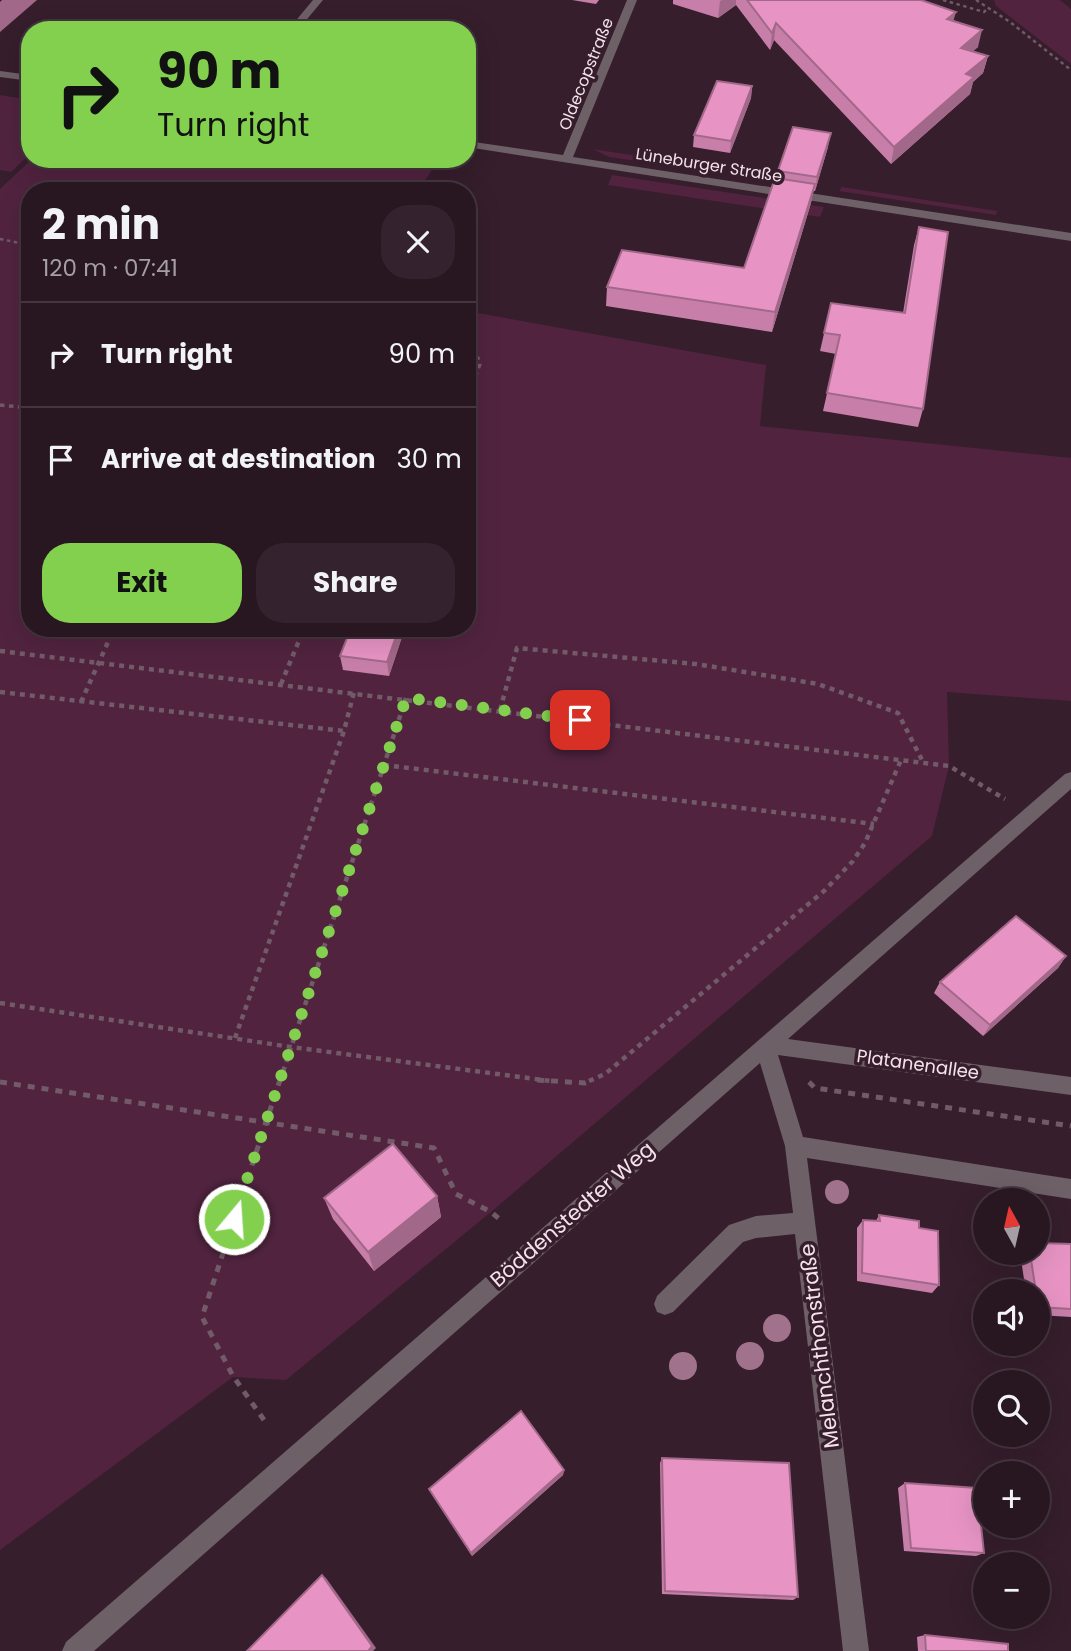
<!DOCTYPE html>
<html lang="en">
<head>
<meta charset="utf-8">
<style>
	body { margin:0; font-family:Poppins,sans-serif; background:#34232e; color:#f1f3f6; height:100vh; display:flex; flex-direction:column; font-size:26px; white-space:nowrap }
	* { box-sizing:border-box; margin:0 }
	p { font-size:23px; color:#a59fa5 }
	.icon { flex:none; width:38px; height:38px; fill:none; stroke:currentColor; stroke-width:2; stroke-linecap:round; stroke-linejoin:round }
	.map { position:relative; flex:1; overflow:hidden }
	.drawer { position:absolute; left:21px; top:182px; width:455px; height:455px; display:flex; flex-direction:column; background:#281621; border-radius:28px; box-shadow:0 7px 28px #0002,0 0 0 2px #44353f }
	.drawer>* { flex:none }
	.guide { position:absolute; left:21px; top:21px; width:455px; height:147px; border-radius:28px; box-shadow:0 7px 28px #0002,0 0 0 2px #44353f; background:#83d04e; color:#111; overflow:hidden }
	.needle { width:46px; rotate:352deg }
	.controls { position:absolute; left:973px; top:1188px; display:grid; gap:14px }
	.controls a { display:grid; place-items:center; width:77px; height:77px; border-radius:50%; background:#281621; box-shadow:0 7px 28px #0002,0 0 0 2px #44353f; font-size:35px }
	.pin { position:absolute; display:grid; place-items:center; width:60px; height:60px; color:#fff; margin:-30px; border-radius:14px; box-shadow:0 4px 10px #0006 }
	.me { position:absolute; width:77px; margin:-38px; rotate:18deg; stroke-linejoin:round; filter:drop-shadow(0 0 5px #0008) }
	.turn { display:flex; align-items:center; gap:24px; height:147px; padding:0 21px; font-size:32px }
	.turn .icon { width:91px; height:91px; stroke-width:2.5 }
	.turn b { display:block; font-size:49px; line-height:60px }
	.round { display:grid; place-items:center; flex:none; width:74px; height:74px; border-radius:28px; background:#34232e }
	.overview { display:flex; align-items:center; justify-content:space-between; height:119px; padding:0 21px }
	h1 { font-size:42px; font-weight:700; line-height:52px }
	.action { display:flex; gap:14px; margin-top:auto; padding:14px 21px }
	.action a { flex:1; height:80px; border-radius:28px; background:#83d04e; color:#111; font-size:28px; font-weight:700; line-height:80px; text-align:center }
	.action a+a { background:#34232e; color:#f1f3f6 }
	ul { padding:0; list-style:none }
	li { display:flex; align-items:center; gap:21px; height:105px; padding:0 21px; border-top:2px solid #44353f }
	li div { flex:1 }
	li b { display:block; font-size:26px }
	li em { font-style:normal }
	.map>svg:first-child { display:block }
	.green { fill:#51233f }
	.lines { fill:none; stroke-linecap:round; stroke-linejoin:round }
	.path-far3 { stroke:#715b68; stroke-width:2.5; stroke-dasharray:3.5 3.5; stroke-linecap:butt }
	.path-far2 { stroke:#715b68; stroke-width:3.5; stroke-dasharray:4.5 4.5; stroke-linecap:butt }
	.path-far1 { stroke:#715b68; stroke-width:4.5; stroke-dasharray:5 5; stroke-linecap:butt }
	.path { stroke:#715b68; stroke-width:5; stroke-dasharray:7 7; stroke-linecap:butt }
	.minor { fill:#6d6067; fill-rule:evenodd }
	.tree { fill:#a1728c }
	.wall { fill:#c77fa9 }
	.shaded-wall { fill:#a26889 }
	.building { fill:#e794c4; stroke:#a26889; stroke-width:2 }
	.route { stroke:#83d04e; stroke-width:12; stroke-dasharray:0 21.6 }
	.labels { text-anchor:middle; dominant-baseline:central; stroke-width:7; stroke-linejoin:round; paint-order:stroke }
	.far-street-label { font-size:16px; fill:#f3e2eb; stroke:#361e2c }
	.street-label { font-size:18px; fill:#f3e2eb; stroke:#361e2c }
	.near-street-label { font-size:21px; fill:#f3e2eb; stroke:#361e2c }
</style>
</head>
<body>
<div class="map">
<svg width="1071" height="1651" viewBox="0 0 1071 1651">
	<rect width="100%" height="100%" fill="#361e2c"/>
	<g class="green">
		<polygon points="994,0 1060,0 1071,9 1071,64 996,6"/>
		<polygon points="0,95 30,100 30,154 11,172 0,170"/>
		<polygon points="593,149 695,165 692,169 609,157"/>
		<polygon points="32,159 424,159 438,161 418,191 30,191 30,628 467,628 467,311 766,365 760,426 1071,458 1071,701 947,692 949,766 932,836 491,1212 286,1380 233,1377 0,1550 0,189"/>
		<polygon points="612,175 824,207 820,217 608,185"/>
		<polygon points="842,187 997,211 996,215 839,191"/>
	</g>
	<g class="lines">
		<g class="path-far3">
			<polyline points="943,0 984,12 988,8"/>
			<polyline points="976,0 1010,22 1071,70"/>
			<polyline points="0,239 30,245"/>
		</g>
		<g class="path-far2">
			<polyline points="467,354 478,358 480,364 467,402"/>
			<polyline points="0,405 30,408"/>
			<polyline points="112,632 114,628"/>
			<polyline points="302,632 305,628"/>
		</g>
		<g class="path-far1">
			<polyline points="0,651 949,766 1005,799"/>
			<polyline points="281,684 303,631"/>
			<polyline points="0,692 344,731"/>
			<polyline points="81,702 113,631"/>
			<polyline points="500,710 517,648 696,664 818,684 898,713 923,762"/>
			<polyline points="384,765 874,824"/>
			<polyline points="0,1003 291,1047 551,1081"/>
			<polyline points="235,1038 344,731 354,692"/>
			<polyline points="280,1081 406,698"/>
			<polyline points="589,1081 605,1074 824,891 853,861 865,843 901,760"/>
		</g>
		<g class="path">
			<polyline points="537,1080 585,1083 593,1080"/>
			<polyline points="0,1082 434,1148 456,1194 491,1212 503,1222"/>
			<polyline points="809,1082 815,1088 1071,1126"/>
			<polyline points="264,1420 233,1376 202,1317 280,1080"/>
		</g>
		<g class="minor">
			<polygon points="313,0 323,0 298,30 288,30"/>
			<polygon points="627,0 637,0 573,157 1071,233 1071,241 467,147 467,141 563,155"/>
			<polygon points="0,71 30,75 30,81 0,77"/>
			<polygon points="1071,772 1071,789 788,1039 1071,1077 1071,1095 778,1055 803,1137 1071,1179 1071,1199 807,1158 869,1651 843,1651 795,1234 756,1238 743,1242 673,1312 665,1315 657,1312 654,1304 657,1296 729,1225 756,1216 793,1213 785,1146 760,1063 94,1651 62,1651 66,1642 1065,774"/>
		</g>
	</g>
	<g class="tree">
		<circle cx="837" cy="1192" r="12"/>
		<circle cx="777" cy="1328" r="14"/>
		<circle cx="750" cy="1356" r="14"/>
		<circle cx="683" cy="1366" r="14"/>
	</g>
	<g class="wall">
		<polygon points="572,0 599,0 596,4"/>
		<polygon points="673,0 921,0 953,21 978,47 973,51 988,56 983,73 973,82 970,94 891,164 774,40 770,50 736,5 718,18 673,4"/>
		<polygon points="752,86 751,98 730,153 693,147 694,135"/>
		<polygon points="828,147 815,191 813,191 811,203 772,332 606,306 607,287 744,268 777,178 778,171"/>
		<polygon points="919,227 923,409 918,427 823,411 836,354 820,351 831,303 903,313 914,245"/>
		<polygon points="405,628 389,676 343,670 340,656"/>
		<polygon points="1066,956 1058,968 983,1036 934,993 940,982"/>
		<polygon points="437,1196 441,1217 374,1271 333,1219 324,1198"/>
		<polygon points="879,1215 919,1228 939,1285 932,1293 857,1281 857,1228 863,1220 876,1221"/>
		<polygon points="1071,1244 1071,1317 1038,1315 1038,1292 1026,1292 1020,1253 1038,1253"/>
		<polygon points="662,1458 798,1597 793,1600 662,1594 660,1463"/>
		<polygon points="564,1470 563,1475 472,1556 429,1489"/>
		<polygon points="905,1483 984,1553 976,1556 904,1551 898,1488"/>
		<polygon points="925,1635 1008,1651 918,1651 917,1637"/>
	</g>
	<g class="shaded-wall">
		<polygon points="2,0 37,0 0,32 0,2"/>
		<polygon points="722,0 736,0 736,5 718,18 720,1"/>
		<polygon points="956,12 951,29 947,19"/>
		<polygon points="776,23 774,40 770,50 772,33"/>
		<polygon points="982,30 978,47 957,65 961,48"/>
		<polygon points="988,56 983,73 973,82 970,94 891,164 894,147 966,74"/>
		<polygon points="752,86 751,98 730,153 731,141"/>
		<polygon points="831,133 828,147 815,191 817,177"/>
		<polygon points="815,184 811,203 772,332 775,312"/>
		<polygon points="399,628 405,628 389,676 387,662"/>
		<polygon points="1066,956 1058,968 983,1036 990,1025"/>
		<polygon points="437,1196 441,1217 374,1271 368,1252"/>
		<polygon points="564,1470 563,1475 472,1556 471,1553"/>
		<polygon points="322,1575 326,1578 376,1648 373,1651 368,1651"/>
	</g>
	<g class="building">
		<polygon points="747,0 921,0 956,12 947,19 982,30 961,48 988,56 966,74 974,77 894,147 776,23 772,33"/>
		<polygon points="717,81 752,86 731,141 694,135"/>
		<polygon points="793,127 831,133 817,177 778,171"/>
		<polygon points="775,178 815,184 775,312 607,287 622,250 744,268"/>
		<polygon points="919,227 948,232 923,409 827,393 840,335 824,333 831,303 905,313"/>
		<polygon points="351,628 399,628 387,662 340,656"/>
		<polygon points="1016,916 1066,956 990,1025 940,982"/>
		<polygon points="393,1144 437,1196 368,1252 324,1198"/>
		<polygon points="879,1215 919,1221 919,1228 938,1231 939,1285 862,1273 863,1220 880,1221"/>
		<polygon points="1038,1243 1071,1244 1071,1309 1038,1307 1038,1292 1036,1292 1030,1253 1038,1253"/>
		<polygon points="521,1411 564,1470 471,1553 429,1489"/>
		<polygon points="662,1458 789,1463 798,1597 665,1591"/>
		<polygon points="905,1483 977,1488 984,1553 911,1548"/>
		<polygon points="322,1575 372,1646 368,1651 247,1651"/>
		<polygon points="925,1635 1008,1644 1008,1651 926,1651"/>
	</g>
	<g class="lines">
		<polyline class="route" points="234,1219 406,698 580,720"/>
	</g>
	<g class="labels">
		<g class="far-street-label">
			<text transform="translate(586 74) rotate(-68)">Oldecopstraße</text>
			<text transform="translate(709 165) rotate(9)">Lüneburger Straße</text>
		</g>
		<g class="street-label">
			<text transform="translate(918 1064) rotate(8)">Platanenallee</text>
		</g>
		<g class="near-street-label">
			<text transform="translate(572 1214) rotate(-41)">Böddenstedter Weg</text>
			<text transform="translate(819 1346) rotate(-97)">Melanchthonstraße</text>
		</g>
	</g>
</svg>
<div class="controls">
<a><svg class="needle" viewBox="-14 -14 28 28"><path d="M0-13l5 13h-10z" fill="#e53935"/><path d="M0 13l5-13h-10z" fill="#a59fa5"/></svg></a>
<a><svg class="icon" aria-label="sound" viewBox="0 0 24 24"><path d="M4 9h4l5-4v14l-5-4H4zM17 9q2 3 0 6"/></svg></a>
<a><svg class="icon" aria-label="search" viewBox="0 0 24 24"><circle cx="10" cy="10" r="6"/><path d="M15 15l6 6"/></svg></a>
<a>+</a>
<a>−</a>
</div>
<div class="pin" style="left:580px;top:720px;background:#d93025"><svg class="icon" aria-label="arrive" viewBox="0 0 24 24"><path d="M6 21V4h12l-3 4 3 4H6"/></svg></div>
<svg class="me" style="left:234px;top:1219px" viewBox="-20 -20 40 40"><circle r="17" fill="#83d04e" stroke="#fff" stroke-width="3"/><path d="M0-11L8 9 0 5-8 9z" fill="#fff"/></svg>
<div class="guide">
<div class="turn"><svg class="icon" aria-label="right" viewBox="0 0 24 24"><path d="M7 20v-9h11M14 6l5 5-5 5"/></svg><div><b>90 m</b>Turn right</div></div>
</div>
<section class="drawer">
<div class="overview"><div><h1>2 min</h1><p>120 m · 07:41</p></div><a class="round"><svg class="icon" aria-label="close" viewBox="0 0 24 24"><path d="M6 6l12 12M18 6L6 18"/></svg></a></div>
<ul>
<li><svg class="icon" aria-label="right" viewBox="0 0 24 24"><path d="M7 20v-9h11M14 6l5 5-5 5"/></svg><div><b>Turn right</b></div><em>90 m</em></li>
<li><svg class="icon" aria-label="arrive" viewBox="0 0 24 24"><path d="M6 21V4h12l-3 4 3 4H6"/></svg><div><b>Arrive at destination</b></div><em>30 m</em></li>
</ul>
<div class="action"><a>Exit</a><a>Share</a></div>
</section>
</div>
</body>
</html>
